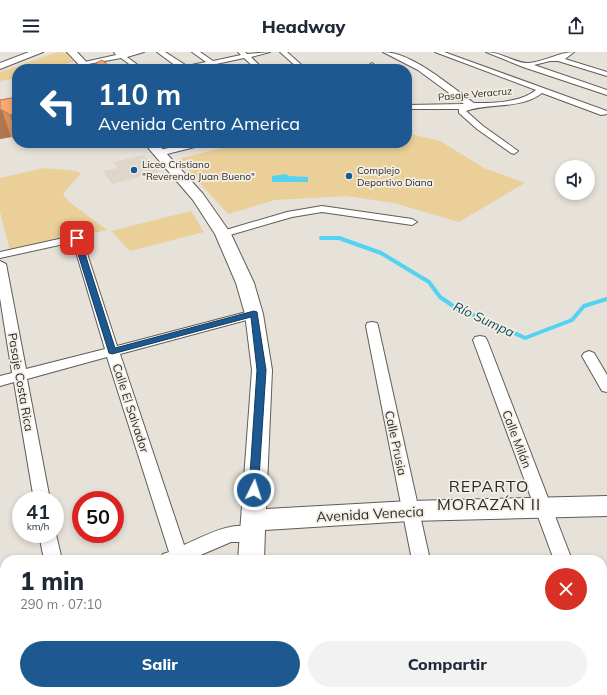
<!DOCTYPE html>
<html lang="es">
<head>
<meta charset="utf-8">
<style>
	body { margin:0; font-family:Mulish,sans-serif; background:#f2f2f3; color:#1f2937; height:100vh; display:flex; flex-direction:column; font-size:15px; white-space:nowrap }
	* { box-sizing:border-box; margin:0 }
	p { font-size:13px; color:#747a83 }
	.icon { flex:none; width:22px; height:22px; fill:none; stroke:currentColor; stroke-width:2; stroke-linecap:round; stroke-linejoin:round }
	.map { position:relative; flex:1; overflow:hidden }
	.side { position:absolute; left:0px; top:503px; width:607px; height:140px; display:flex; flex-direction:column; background:#fff; border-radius:16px 16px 0 0; box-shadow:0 2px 6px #0003 }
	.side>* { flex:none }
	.banner { position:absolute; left:12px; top:12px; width:400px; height:84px; border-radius:16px; box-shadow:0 2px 6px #0003; background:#1d5990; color:#fff; overflow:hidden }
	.buttons { position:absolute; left:555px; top:108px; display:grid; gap:8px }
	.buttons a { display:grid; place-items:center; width:40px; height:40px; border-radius:50%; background:#fff; box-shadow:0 2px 6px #0003; font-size:20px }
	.speed { position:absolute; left:12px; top:439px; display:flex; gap:8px; font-size:20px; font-weight:700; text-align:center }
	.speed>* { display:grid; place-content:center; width:52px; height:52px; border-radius:50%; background:#fff; box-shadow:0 2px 6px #0003; line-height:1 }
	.speed small { font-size:10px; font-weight:400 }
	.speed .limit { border:6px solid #d22; background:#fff; color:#111 }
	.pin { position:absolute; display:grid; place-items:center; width:34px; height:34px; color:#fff; margin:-17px; border-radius:8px; box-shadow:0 2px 6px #0006 }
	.me { position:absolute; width:44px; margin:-22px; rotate:4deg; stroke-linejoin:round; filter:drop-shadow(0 0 3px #0008) }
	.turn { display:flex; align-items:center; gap:14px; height:84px; padding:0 20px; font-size:18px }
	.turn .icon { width:52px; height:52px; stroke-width:2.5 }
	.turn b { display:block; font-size:28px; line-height:34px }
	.round { display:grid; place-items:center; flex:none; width:42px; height:42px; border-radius:21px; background:#f2f2f3 }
	.summary { display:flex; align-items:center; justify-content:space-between; height:68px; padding:0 20px }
	h1 { font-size:24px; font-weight:800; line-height:30px }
	.cta { display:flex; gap:8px; margin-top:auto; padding:8px 20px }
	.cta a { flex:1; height:46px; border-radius:24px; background:#1d5990; color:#fff; font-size:16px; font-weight:800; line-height:46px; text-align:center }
	.cta a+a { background:#f2f2f3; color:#1f2937 }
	header { display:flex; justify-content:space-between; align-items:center; height:52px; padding:0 20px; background:#fff; font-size:18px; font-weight:800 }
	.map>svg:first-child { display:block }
	.built { fill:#ded6c8 }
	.green { fill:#eacf98 }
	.water { fill:#52d3f2 }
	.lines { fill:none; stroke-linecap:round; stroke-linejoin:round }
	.stream { stroke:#52d3f2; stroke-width:4 }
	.street-casing { stroke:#605d56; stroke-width:2 }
	.secondary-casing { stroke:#605d56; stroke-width:2 }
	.street { fill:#fff; fill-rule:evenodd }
	.secondary { fill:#fff; fill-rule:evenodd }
	.wall { fill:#d79162 }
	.shaded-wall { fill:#af7650 }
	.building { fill:#faa972; stroke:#af7650 }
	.route { fill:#1d5990; stroke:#133a5e }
	.poi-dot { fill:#1d5990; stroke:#f3efe6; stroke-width:1.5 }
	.labels { text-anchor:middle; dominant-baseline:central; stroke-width:3.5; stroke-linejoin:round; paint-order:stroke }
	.far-street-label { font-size:10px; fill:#2c2a27; stroke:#f3efe6 }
	.far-poi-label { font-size:10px; fill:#2c2a27; stroke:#f3efe6; text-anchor:start }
	.street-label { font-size:12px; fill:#2c2a27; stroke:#f3efe6 }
	.water-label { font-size:13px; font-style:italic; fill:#124a57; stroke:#f3efe6 }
	.near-street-label { font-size:14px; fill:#2c2a27; stroke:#f3efe6 }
	.near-neighbourhood-label { font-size:16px; letter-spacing:1px; fill:#2c2a27; stroke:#f3efe6 }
</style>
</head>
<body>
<header><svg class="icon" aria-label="menu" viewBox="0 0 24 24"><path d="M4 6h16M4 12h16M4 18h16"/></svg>Headway<svg class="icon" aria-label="share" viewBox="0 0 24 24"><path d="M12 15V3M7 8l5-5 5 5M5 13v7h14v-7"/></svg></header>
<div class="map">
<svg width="607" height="643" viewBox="0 0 607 643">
	<rect width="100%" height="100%" fill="#e6e1d9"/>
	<polygon class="built" points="144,103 159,120 112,132 103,119 118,116 113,110"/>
	<g class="green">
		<polygon points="58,0 66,1 74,10 58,13 60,17 17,17 17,29 12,27 0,29 0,20"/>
		<polygon points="407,81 440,89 484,116 525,131 459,170 394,151 346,144 275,148 228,162 178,107 242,91 407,91"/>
		<polygon points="44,116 76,119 81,121 63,142 68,149 107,178 10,199 0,160 0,126"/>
		<polygon points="191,159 204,180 130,199 111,179"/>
	</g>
	<polygon class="water" points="286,122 289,124 308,125 308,130 272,130 272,124"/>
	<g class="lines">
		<polyline class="stream" points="321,186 339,186 381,201 429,230 440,245 459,258 491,270 525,286 572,268 584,254 607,247"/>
		<defs>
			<g id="street">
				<polygon points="114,0 144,0 127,5 143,17 136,17 121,6 83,13 80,11 116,3"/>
				<polygon points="157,0 165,0 187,14 206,10 192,0 200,0 213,9 241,3 238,0 245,0 247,2 270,0 251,5 263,17 256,17 244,6 193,17 180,17"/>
				<polygon points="280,0 287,0 306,17 299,17"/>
				<path d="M383,0C412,0 450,34 474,51C493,51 520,51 536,38L435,0H444L607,59V62L601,63L542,41C520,58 491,50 466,59L483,74L518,99L514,102L511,101L477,77L459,61V57H407V53L464,52L418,18Z"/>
				<path d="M486,0C501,0 517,12 529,11C543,10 560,0 574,0L565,7L607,20V24L558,9H550L534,13L607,38V43L523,15Z"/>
				<polygon points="372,11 379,17 372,17 369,13"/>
				<polygon points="189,91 204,91 203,93 159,104 155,101 156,99"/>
				<polygon points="322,154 412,167 417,170 412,173 322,160 292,165 223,185 218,182 219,180 287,160"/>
				<path d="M77,183L82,186L117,294L254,258L260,262L258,265L120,302L184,493C207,483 233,467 258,477L261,482L258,487L252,490H231L189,508H160L163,502L169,500L107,305L27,327L50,448H34L14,330L0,334V324L12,321L0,246V209L6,212L26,317L105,297L73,190L0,206V200Z"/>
				<polygon points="372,270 377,271 378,274 430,508 412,508 366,274 367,271"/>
				<polygon points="480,284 485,285 487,288 572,508 554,508 473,288 475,285"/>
				<polygon points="589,299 594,301 607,323 607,340 602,339 582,304 584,301"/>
				<polygon points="55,478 62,508 44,508 39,482 55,482"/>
				<polygon points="5,574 5,594 0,596 0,576"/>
				<polygon points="602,603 607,605 607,637 602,634"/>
				<polygon points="82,638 112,638 110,643 80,643"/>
				<polygon points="437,638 459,638 460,643 438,643"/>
			</g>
			<g id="secondary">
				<polygon points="29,0 43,0 0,17 0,11"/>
				<polygon points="67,0 77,0 93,17 83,17"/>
				<polygon points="144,91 157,91 203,142 231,182 254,231 263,262 272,318 266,457 410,449 607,444 607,464 410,469 265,478 264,508 238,508 252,318 245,262 236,231 215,182 193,148"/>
				<rect x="238" y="638" width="30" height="5"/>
			</g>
		</defs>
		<use href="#street" class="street-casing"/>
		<use href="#secondary" class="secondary-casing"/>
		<use href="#street" class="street"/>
		<use href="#secondary" class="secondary"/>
	</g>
	<g class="wall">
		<polygon points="96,11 113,17 99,17 97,15"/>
		<polygon points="17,45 17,89 11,85 0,87 0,48"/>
	</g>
	<g class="shaded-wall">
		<polygon points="0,58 2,58 11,85 0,87"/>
		<polygon points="17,62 17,86 10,63"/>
	</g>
	<g class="building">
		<polygon points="102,8 113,17 101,17 96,11"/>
		<polygon points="17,45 17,62 10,63 2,58 0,58 0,48"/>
	</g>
	<polygon class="route" points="74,184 80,186 115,296 254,259 257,260 266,318 258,441 250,441 249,438 257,318 251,265 112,302 109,301 73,186"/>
	<g class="poi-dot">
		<circle cx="134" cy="118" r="4"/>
		<circle cx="349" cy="124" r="4"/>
	</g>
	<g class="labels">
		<g class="far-street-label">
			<text transform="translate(475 42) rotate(-5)">Pasaje Veracruz</text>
		</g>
		<g class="far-poi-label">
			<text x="142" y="112">Liceo Cristiano<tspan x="142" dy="12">"Reverendo Juan Bueno"</tspan></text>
			<text x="357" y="118">Complejo<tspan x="357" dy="12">Deportivo Diana</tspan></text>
		</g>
		<g class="street-label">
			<text transform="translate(21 330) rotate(80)">Pasaje Costa Rica</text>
			<text transform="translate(131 356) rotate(72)">Calle El Salvador</text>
			<text transform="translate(517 387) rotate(69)">Calle Milán</text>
			<text transform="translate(396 391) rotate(78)">Calle Prusia</text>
		</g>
		<g class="water-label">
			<text transform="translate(484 267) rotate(25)">Río Sumpa</text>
		</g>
		<g class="near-street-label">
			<text transform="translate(370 462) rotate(-3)">Avenida Venecia</text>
		</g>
		<g class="near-neighbourhood-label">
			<text x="489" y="434">REPARTO<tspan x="489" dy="18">MORAZÁN II</tspan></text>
		</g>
	</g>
</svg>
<div class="buttons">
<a><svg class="icon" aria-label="sound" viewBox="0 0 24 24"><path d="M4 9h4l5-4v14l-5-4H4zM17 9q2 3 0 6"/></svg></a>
</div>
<div class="speed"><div>41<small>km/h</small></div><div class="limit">50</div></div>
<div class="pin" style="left:77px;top:186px;background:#d93025"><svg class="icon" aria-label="arrive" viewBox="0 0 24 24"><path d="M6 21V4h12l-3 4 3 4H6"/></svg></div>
<svg class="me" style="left:254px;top:438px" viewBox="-20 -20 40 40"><circle r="17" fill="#1d5990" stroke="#fff" stroke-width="3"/><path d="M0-11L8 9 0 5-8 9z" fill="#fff"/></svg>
<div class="banner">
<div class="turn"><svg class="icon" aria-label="left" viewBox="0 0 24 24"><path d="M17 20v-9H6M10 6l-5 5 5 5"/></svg><div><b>110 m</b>Avenida Centro America</div></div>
</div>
<section class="side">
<div class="summary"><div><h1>1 min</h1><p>290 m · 07:10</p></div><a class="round" style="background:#d93025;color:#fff"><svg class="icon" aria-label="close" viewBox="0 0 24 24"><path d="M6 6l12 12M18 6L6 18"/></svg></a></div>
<div class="cta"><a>Salir</a><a>Compartir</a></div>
</section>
</div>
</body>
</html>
